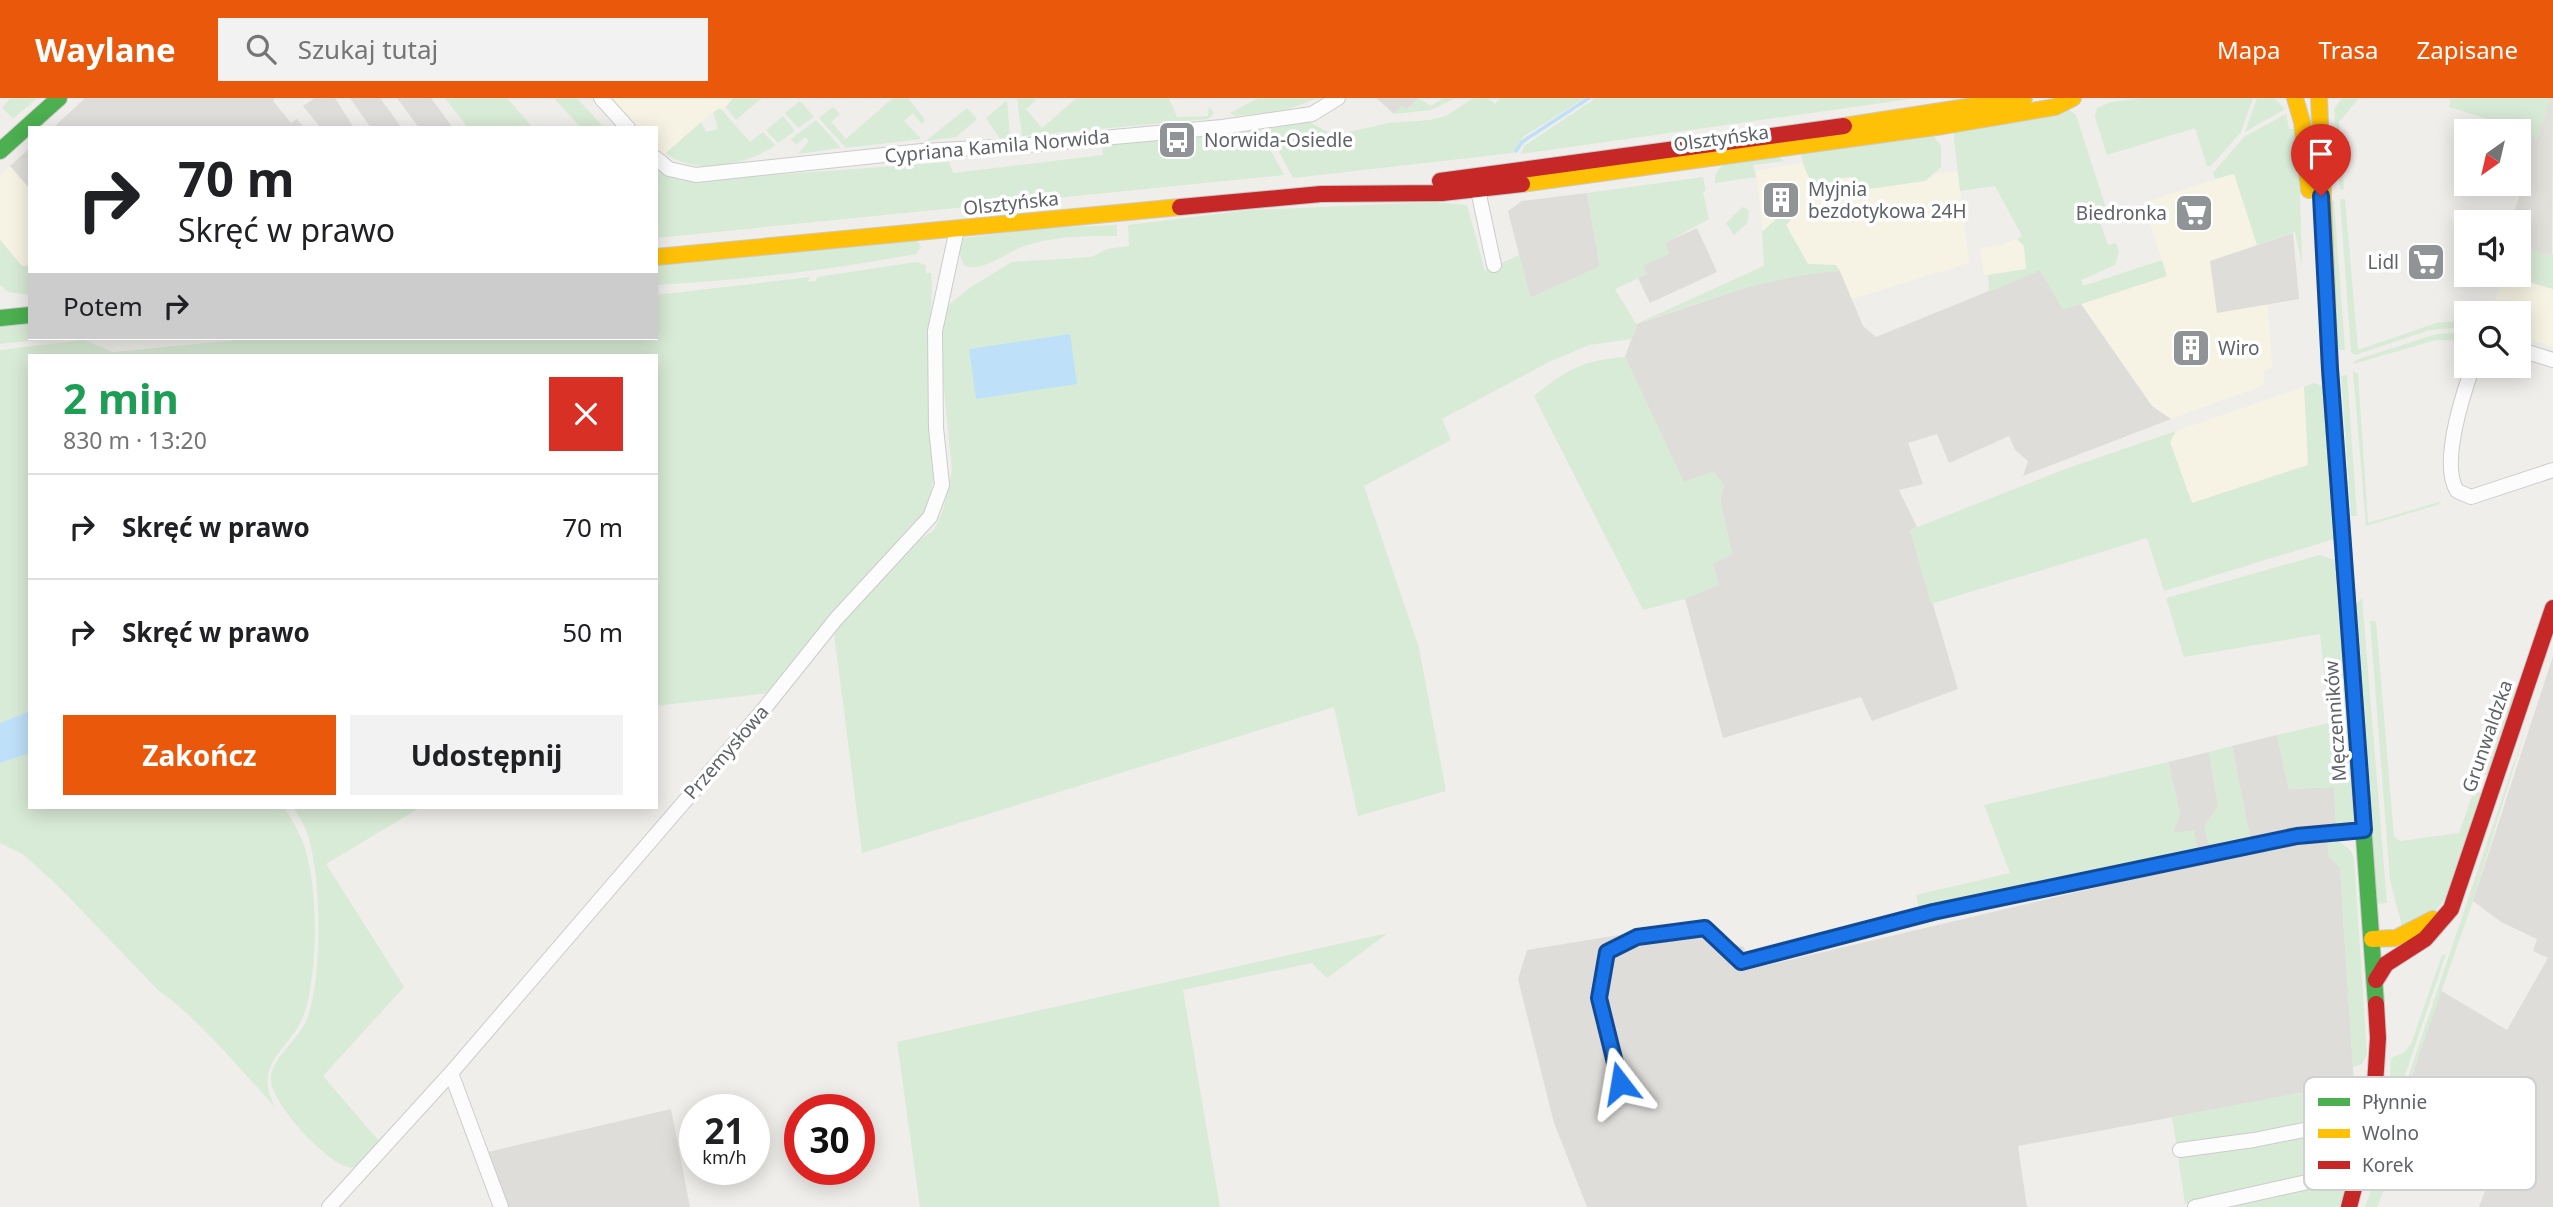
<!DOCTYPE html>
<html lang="pl">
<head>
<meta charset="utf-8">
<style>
	body { margin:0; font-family:"Noto Sans",sans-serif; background:#f2f2f2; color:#202124; height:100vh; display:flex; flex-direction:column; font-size:26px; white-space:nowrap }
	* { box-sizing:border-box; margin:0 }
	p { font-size:23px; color:#757577 }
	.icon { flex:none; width:38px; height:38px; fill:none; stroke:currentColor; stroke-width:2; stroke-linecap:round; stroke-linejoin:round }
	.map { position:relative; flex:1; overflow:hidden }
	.drawer { position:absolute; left:28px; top:256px; width:630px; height:455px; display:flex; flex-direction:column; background:#fff; border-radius:0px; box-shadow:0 4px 18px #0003 }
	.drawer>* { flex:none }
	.banner { position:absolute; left:28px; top:28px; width:630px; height:214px; border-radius:0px; box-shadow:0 4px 18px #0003; background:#fff; color:#202124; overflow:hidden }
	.needle { width:46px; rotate:214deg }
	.buttons { position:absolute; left:2454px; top:21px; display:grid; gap:14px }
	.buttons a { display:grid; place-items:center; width:77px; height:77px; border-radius:0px; background:#fff; box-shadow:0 4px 18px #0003; font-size:35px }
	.speed { position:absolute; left:679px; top:996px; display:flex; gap:14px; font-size:35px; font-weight:700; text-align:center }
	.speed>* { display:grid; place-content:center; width:91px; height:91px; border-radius:50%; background:#fff; box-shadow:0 4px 18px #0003; line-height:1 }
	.speed small { font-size:18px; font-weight:400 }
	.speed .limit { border:10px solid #d22; background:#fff; color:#111 }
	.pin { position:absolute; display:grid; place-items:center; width:60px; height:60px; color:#fff; margin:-72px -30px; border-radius:50% 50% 50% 0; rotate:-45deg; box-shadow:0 0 7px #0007 }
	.pin .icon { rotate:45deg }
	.me { position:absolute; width:77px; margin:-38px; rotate:346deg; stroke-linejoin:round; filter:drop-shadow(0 0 5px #0008) }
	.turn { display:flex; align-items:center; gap:24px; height:147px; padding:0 35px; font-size:32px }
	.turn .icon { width:91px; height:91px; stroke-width:2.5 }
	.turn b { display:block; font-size:49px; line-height:60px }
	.then { display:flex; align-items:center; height:66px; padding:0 35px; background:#0003; gap:14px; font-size:26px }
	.round { display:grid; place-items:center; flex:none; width:74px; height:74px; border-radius:0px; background:#f2f2f2 }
	.summary { display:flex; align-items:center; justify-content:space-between; height:119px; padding:0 35px }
	h1 { font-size:42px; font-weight:700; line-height:52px; color:#1e9e55 }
	.primary-button { display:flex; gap:14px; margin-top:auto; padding:14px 35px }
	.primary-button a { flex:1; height:80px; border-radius:0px; background:#ea580c; color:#fff; font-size:28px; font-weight:700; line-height:80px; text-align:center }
	.primary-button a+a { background:#f2f2f2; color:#202124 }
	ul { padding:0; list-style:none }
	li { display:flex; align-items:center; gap:21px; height:105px; padding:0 35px; border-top:2px solid #e0e0e0 }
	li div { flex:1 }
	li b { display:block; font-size:26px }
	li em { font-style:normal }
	header { display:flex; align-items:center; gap:42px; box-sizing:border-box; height:98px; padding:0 35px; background:#ea580c; color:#fff }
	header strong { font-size:33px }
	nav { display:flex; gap:38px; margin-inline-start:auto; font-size:24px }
	.search { width:490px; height:63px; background:#f2f2f2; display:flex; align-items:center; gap:18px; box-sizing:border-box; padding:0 24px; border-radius:0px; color:#757577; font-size:26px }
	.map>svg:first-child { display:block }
	.commercial { fill:#f7f3e4 }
	.industrial { fill:#dfddda }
	.education { fill:#e2e0da }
	.green { fill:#d8ebd6 }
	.water { fill:#bfe0f9 }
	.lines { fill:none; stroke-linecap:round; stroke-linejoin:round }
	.stream { stroke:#bfe0f9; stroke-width:3.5 }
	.street-casing { stroke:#cbcccc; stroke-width:16 }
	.fast-casing { stroke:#cacacb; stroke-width:18 }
	.slow-casing { stroke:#cacacb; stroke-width:18 }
	.jam-casing { stroke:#cacacb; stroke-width:18 }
	.street { stroke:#fdfcfc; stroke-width:14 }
	.fast { stroke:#4caf50; stroke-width:16 }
	.slow { stroke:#ffc107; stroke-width:16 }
	.jam { stroke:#c62828; stroke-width:16 }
	.route-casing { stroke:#114b97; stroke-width:18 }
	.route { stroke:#1a73e8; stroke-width:12 }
	.labels { text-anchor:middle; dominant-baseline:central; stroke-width:7; stroke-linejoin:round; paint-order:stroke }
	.street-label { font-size:19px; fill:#5f6368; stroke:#fff }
	.poi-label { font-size:19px; fill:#5f6368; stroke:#fff; text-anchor:start }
	.key { fill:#fff; stroke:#cfd0d2; stroke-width:2 }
	.key-label { font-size:19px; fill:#5f6368 }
</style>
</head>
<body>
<header>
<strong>Waylane</strong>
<div class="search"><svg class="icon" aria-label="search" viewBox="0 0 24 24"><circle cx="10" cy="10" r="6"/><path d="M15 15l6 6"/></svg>Szukaj tutaj</div>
<nav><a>Mapa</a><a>Trasa</a><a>Zapisane</a></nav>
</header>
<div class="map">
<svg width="2553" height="1109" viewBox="0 0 2553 1109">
	<rect width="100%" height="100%" fill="#efeeea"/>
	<g class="commercial">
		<polygon points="609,0 733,0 726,9 713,14 662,58 656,52 656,30 636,30"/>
		<polygon points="1802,65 1816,89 1834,94 1832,81 1851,79 1854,93 1925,83 1938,75 1958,74 1969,165 1852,201 1836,167 1808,166 1786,126 1777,120 1763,133 1756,73"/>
		<polygon points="10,68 30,91 30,167 22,168 0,142 0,77"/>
		<polygon points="2234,75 2257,147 2218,214 2268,206 2272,269 2264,273 2264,287 2171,321 2152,308 2081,206 2167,178 2143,105"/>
		<polygon points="2017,141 2024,148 2026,171 1984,177 1980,150 2000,147"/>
		<polygon points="2505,177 2553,191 2553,249 2518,237 2518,215 2490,215"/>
		<polygon points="2304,289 2309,366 2192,405 2170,344 2176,333"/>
	</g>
	<g class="industrial">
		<polygon points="85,0 275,0 273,3 291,25 297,21 304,30 53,30"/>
		<polygon points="315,0 335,0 354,30 321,30 303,8"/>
		<polygon points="350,0 380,0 402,30 371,30"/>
		<polygon points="397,0 431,0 453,30 419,30"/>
		<polygon points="1376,0 1418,0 1407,12 1402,8 1394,16"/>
		<polygon points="30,50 30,91 10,68"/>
		<polygon points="1587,95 1600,169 1530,200 1508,113 1522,103"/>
		<polygon points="1697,130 1717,174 1650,205 1638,180 1647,176 1643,168 1664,145"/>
		<polygon points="2293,135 2299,201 2217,215 2210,163"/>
		<polygon points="2040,172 2063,211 2081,206 2152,308 2171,321 2023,378 2028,363 2015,352 2009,338 1949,365 1937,336 1908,345 1923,386 1899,392 1917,429 1911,432 1958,591 1872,623 1861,599 1723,640 1685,501 1719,486 1712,466 1732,456 1720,402 1724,387 1684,385 1625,259 1637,226 1753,187 1806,175 1840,173 1863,228 1876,239"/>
		<polygon points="2553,558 2553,1109 2479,1109 2488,1085 2400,1056 2423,992 2409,987 2440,892 2507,932 2548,860 2533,853 2537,841 2501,824 2473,803"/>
		<polygon points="2277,637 2289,691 2334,689 2336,726 2250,740 2232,648"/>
		<polygon points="2209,654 2218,707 2213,748 2198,752 2173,735 2180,716 2168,664"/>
		<polygon points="2327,739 2329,758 2340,770 2354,985 2018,1048 2027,1109 1587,1109 1554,1025 1518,881 1527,852 1705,823 1730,845 1744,849 1747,872 2213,762"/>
		<polygon points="671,1011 690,1109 508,1109 488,1054"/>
	</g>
	<polygon class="education" points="2550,0 2553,0 2552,158 2518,147 2518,124 2511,124 2531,62 2525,60 2532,40 2537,41"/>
	<g class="green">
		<polygon points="11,0 37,0 13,21 2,9"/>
		<polygon points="445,0 507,0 533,30 468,30"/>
		<polygon points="554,0 577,0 604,30 581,30"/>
		<polygon points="733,0 762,0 736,22 726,9"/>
		<polygon points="893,0 908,0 925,22 922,26 913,15 904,23 921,41 846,50 819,20 833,9 840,16 831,24 846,41"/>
		<polygon points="1017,0 1034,0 1036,2 1026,11 1042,30 1077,0 1169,0 1177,19 1208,18 1209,9 1214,15 1208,21 1022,38"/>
		<polygon points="1258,0 1318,0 1283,13 1235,18 1230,15"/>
		<polygon points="1418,0 1431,8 1443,0 1456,0 1431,12 1394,16 1402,8 1408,12"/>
		<polygon points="1473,0 1488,0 1495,6 1500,0 1585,0 1523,39 1513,55 1293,80 1267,31 1308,23 1331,36 1340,36 1389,25 1430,22 1446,18"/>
		<polygon points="1596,0 1917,0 1521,56 1524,48"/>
		<polygon points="2144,0 2253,0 2241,34 2211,68 2207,68 2195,30 2107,57 2095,19 2097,10 2111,4"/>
		<polygon points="2257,0 2274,0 2285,11 2245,34"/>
		<polygon points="2342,0 2359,0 2339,24 2344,91 2340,92 2334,11"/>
		<polygon points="2451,0 2550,0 2537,41 2532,40 2525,59 2531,62 2520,95 2517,86 2516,30 2449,9"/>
		<polygon points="1007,2 1010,40 1000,41 986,20"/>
		<polygon points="800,3 814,19 798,30 785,15"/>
		<path d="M720,10L750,44L763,34L775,47C749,67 692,78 666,55L701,24L706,34L718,31L713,14Z"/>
		<polygon points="967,10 977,21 956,39 926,43"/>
		<polygon points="2068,11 2076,17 2106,110 2096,113 2108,147 2116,145 2119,154 2115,167 2081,182 2083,188 2162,162 2167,178 2063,212 2040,172 1989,194 1988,177 2026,171 2024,148 2017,141 2022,138 1995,88 1960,93 1954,41 1954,33"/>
		<polygon points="2286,16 2289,31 2298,31 2302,167 2295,134 2257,147 2234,76 2215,81 2213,75 2244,39"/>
		<polygon points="783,18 795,33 778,45 766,32"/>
		<polygon points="816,22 841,50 798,56 809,43 805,39 796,47 791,41"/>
		<polygon points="1259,31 1284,77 656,140 656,68 680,82 692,83 949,64 953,75 1103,57 1102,48"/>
		<path d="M1933,37L1941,48V69L1925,83L1854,93L1851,79L1833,81L1834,95C1813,95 1803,72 1801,53Z"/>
		<path d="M1776,58L1785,63L1753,67L1756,79L1715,85C1712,57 1756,61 1776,58Z"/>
		<path d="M1703,79L1706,93L1703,94L1709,121L1665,145L1669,156L1643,168L1647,176L1615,191L1636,226L1764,168L1762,134L1777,120L1790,117L1791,122L1786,127L1808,166L1836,167L1840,173C1769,178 1704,203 1637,226L1631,241L1589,247L1549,264L1442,321L1451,342L1364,388L1419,550L1446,693L1358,718L1334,609L862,755L834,535L909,449L934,432L943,412L952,372L940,250L947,208L971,189L1012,164L1092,159L1107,151L1129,148L1128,127L1250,112L1435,104L1467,107L1485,173L1519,157L1531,200L1600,168L1587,95Z"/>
		<polygon points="2340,101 2345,101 2358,252 2436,225 2458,223 2455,230 2430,232 2355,257 2351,254"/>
		<polygon points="2334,102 2345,252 2337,252 2330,106"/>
		<polygon points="1742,109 1749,112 1747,126 1734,137 1726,125"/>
		<path d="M1117,127V138C1085,138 1049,138 1019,150C1004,157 980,175 964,167L956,148L957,141L1041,130Z"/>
		<polygon points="0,142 22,168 30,167 30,197 8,194 0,187"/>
		<path d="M917,142L921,149L916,156C830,172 744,182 656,187V166Z"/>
		<polygon points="2518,147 2552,158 2553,155 2553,191 2506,177 2518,177"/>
		<path d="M916,164L926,167V175H931L932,185C931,218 929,251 929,284C929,331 945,373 922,418L768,595L656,608V257H30V613L0,625V252L84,242L113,254L258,240H656V197L810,179L808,184L816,183L817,179Z"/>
		<polygon points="30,225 30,240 56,240 0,246 0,227"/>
		<polygon points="2453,235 2466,238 2466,246 2464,243 2436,242 2353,266 2356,262 2436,236"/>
		<path d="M1625,259L1684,384L1714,373L1724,387L1720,402L1732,456L1713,466L1719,486L1685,501L1643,512L1534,298C1566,272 1583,262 1625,259Z"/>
		<polygon points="2353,273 2358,276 2368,425 2442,403 2437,407 2366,428"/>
		<polygon points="2347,277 2357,418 2351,418 2341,278"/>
		<polygon points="2314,285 2323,288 2334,441 2164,493 2147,440 1931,506 1910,432 2068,370 2176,333 2170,344 2192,405 2308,367 2304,289"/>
		<polygon points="2320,457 2338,463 2354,724 2336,726 2334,689 2289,691 2277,637 2329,625 2320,536 2184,559 2166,500"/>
		<polygon points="2362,500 2387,805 2377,806 2356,506"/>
		<path d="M2370,523H2376L2394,738L2400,743L2459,735L2472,698H2475L2477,693L2485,696C2473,729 2459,793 2432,816C2424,822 2412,827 2403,832L2390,782Z"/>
		<polygon points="2510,588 2517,590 2488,678 2480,674"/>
		<polygon points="2526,629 2473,803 2409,986 2423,992 2413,1026 2395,1018"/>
		<polygon points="2232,648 2250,740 2213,748 2208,745 2204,729 2218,707 2209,654"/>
		<path d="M30,655V709H284C290,719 297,730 302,742C319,786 318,865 306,910C295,952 250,961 275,1009C240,971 199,921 158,892L60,790L24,757L0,745V665Z"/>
		<polygon points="2168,664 2180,716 2173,735 2194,732 2198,752 1919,809 1916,797 2010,775 1984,707"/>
		<path d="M293,709H421L326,766L404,889L323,978L378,1042L388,1033L390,1035L361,1066L352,1070C328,1068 268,1003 271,979C274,957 299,942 307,921C323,881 322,772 306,732C303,724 297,716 293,709Z"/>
		<polygon points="2333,738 2351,753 2354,761 2367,956 2362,966 2353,969 2340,770 2329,758 2327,739"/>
		<polygon points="1388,835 1327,880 1312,865 1183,892 1220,1109 920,1109 897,944"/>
		<polygon points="2446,856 2392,1016 2388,1014 2391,960 2405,954 2411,946 2442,857"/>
		<polygon points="2354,985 2364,987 2361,1017 2177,1050 2172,1019"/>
		<polygon points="2360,1026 2351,1068 2185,1106 2178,1058"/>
		<polygon points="2383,1060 2395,1067 2377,1109 2365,1109"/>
		<polygon points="2350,1079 2340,1109 2210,1109"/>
	</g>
	<g class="water">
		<polygon points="1070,236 1077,286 976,301 969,251"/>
		<polygon points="30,613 30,655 0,665 0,625"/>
	</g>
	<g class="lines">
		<polyline class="stream" points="1516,53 1522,44 1589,0"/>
		<defs>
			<g id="street">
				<polyline points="601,0 628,30"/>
				<polyline points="656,60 669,71 696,77 922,53 1017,48 1222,29 1312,16 1338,0"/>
				<polyline points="1476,83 1494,167"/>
				<polyline points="2518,251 2553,262"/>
				<path d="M2473,268C2463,296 2440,366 2457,393L2471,399L2553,372"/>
				<polyline points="451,975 501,1109"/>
				<polyline points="1620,985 1599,900 1607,854 1637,839 1705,830 1741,864 1933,814 2297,738 2364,731"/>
				<polyline points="2180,1052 2254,1042 2373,1018"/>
				<polyline points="329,1109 451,975 764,611 836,521 930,419 942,387 936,330 935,233 957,131"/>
				<polyline points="2195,1109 2361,1072"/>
			</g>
			<g id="fast">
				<polyline points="0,53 59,0"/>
				<polyline points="0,220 30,217"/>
				<polyline points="2350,545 2376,906"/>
			</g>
			<g id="slow">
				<polyline points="2295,0 2302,24 2309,92"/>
				<polyline points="2319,0 2330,271 2350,545"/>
				<polyline points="1844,28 2024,0"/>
				<polyline points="1522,86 1943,28 2055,9 2073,0"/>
				<polyline points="656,159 1180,109"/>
				<polyline points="2372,841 2396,840 2433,821"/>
			</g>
			<g id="jam">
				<polyline points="1440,83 1844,28"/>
				<polyline points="1180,109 1321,96 1442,95 1522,86"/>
				<polyline points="2376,882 2386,866 2425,841 2451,811 2553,510"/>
				<polyline points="2349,1109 2373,1018 2378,940 2376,906"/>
			</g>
		</defs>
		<use href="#street" class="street-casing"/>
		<use href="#fast" class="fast-casing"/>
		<use href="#slow" class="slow-casing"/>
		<use href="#jam" class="jam-casing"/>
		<use href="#street" class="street"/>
		<use href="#fast" class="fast"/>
		<use href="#slow" class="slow"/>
		<use href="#jam" class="jam"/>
	</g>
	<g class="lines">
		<defs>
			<polyline id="route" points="1620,985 1599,900 1607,854 1637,839 1705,830 1741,864 1933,814 2297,738 2364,732 2330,271 2321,98"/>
		</defs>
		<use href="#route" class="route-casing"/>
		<use href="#route" class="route"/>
	</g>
	<defs>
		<symbol id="bus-square" viewBox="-11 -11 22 22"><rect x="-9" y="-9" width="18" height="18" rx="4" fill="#919496" stroke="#fff"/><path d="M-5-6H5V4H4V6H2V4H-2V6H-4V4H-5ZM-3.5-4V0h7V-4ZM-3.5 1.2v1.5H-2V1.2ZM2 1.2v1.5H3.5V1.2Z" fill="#fff"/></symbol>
		<symbol id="building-square" viewBox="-11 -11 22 22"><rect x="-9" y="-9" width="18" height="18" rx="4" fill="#919496" stroke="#fff"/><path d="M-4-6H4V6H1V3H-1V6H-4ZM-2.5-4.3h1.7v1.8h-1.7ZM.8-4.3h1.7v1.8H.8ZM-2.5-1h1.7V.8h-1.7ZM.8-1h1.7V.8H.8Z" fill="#fff"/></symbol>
		<symbol id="supermarket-square" viewBox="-11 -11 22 22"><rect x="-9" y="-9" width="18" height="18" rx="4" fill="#919496" stroke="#fff"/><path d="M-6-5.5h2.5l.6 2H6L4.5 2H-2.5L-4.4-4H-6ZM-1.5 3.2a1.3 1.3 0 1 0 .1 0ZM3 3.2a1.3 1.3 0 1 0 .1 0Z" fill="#fff"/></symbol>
	</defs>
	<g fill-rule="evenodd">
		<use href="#bus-square" x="1155" y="20" width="44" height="44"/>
		<use href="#building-square" x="1759" y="80" width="44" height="44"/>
		<use href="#supermarket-square" x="2172" y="93" width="44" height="44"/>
		<use href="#supermarket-square" x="2404" y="142" width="44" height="44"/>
		<use href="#building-square" x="2169" y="228" width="44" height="44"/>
	</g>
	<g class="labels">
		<g class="street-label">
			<text transform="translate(1721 40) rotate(-8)">Olsztyńska</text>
			<text transform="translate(997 48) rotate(-5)">Cypriana Kamila Norwida</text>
			<text transform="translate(1011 105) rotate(-6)">Olsztyńska</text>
			<text transform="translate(2335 623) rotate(-94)">Męczenników</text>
			<text transform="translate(2487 638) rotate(-71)">Grunwaldzka</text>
			<text transform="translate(726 654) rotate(-49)">Przemysłowa</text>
		</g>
		<g class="poi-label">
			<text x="1204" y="42">Norwida-Osiedle</text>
			<text x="1808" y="91">Myjnia<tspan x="1808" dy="22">bezdotykowa 24H</tspan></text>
			<text x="2167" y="115" text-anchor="end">Biedronka</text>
			<text x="2399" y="164" text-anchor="end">Lidl</text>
			<text x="2218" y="250">Wiro</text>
		</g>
	</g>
	<rect x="2304" y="979" width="232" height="113" rx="10" class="key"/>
	<rect x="2318" y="1000" width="32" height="8" fill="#4caf50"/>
	<rect x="2318" y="1031" width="32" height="9" fill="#ffc107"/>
	<rect x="2318" y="1063" width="32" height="8" fill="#c62828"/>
	<g class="key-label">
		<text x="2362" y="1011">Płynnie</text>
		<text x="2362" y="1042">Wolno</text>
		<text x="2362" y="1074">Korek</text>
	</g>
</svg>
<div class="buttons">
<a><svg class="needle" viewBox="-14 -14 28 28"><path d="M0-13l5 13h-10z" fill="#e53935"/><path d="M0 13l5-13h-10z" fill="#757577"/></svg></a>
<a><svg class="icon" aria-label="sound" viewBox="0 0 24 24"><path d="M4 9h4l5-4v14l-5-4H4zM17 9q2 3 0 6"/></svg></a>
<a><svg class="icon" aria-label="search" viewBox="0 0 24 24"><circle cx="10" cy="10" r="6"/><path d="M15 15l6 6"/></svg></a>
</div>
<div class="speed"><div>21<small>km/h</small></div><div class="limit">30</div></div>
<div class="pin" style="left:2321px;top:98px;background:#d93025"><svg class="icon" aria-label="arrive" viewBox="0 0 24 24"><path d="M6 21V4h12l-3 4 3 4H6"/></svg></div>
<svg class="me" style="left:1620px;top:985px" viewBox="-20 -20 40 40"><path d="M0-17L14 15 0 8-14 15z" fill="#1a73e8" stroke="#fff" stroke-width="4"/></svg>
<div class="banner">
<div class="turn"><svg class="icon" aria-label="right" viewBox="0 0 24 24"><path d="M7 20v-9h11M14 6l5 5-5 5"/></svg><div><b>70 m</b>Skręć w prawo</div></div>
<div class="then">Potem<svg class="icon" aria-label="right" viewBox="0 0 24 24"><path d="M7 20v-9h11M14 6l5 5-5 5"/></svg></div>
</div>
<section class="drawer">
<div class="summary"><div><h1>2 min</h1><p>830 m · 13:20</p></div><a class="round" style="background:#d93025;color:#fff"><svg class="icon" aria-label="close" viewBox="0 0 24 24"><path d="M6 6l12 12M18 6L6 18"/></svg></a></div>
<ul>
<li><svg class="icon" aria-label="right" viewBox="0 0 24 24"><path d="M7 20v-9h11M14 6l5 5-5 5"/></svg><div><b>Skręć w prawo</b></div><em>70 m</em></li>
<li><svg class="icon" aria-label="right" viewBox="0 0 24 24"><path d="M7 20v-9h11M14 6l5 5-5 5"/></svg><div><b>Skręć w prawo</b></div><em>50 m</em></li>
</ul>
<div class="primary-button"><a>Zakończ</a><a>Udostępnij</a></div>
</section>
</div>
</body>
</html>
